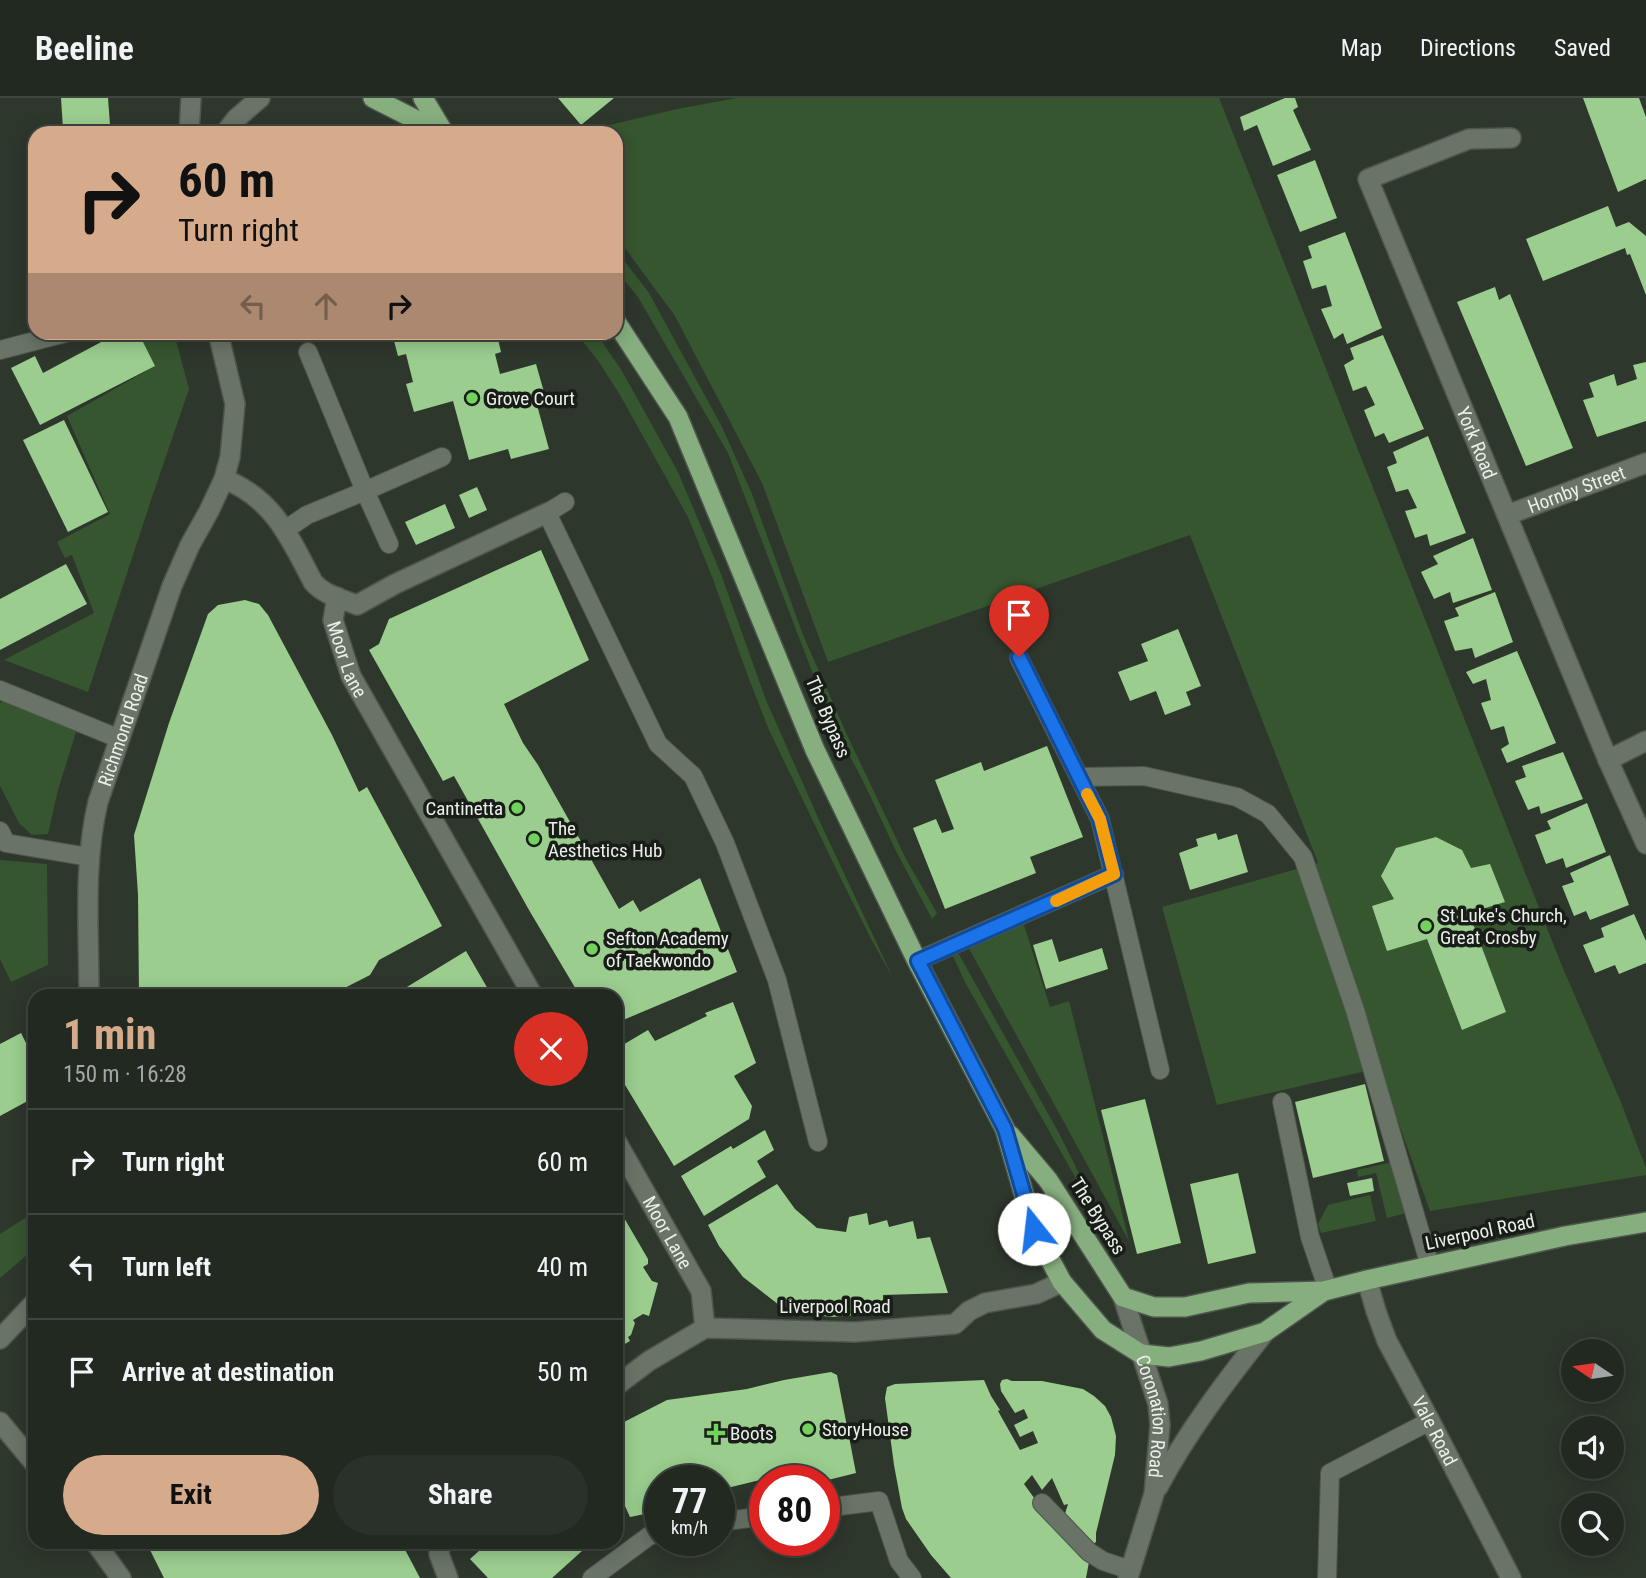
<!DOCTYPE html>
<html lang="en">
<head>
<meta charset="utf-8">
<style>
	body { margin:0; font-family:"Roboto Condensed",sans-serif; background:#2a312a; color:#f1f3f6; height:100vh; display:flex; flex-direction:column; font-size:26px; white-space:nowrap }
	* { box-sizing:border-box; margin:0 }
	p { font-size:23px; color:#a2a6a5 }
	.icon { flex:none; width:38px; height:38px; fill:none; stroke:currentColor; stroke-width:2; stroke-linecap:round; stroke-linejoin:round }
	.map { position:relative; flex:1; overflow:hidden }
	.panel { position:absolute; left:28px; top:891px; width:595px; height:560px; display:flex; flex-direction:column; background:#222921; border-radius:21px; box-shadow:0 4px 18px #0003,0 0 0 2px #3f453f }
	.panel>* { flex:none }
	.top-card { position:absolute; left:28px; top:28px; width:595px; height:214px; border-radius:21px; box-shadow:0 4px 18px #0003,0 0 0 2px #3f453f; background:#d6ab8b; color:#111; overflow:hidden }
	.needle { width:46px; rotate:283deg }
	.tools { position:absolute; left:1561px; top:1241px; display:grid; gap:14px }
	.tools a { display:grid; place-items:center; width:63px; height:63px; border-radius:50%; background:#222921; box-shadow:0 4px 18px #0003,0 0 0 2px #3f453f; font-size:35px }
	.speed { position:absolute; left:644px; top:1367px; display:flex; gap:14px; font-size:35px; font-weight:700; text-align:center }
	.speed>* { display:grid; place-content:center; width:91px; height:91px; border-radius:50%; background:#222921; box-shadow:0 4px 18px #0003,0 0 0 2px #3f453f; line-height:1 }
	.speed small { font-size:18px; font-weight:400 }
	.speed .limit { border:10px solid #d22; background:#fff; color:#111 }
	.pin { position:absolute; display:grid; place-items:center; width:60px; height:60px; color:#fff; margin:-72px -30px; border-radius:50% 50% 50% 0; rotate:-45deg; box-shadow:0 0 7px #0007 }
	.pin .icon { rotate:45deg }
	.me { position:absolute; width:77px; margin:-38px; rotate:344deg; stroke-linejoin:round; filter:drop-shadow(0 0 5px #0008) }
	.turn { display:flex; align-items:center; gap:24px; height:147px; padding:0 35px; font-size:32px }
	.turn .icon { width:91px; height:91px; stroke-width:2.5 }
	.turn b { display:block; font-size:49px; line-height:60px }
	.lanes { display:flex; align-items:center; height:66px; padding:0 35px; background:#0003; justify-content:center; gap:35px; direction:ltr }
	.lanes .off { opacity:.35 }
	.round { display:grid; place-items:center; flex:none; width:74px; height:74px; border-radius:37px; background:#2a312a }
	.summary { display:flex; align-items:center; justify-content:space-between; height:119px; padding:0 35px }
	h1 { font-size:42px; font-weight:700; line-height:52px; color:#d6ab8b }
	.primary-button { display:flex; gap:14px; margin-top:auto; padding:14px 35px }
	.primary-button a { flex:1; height:80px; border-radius:42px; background:#d6ab8b; color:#111; font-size:28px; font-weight:700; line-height:80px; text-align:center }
	.primary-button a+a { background:#2a312a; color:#f1f3f6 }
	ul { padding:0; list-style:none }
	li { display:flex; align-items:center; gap:21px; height:105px; padding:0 35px; border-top:2px solid #3f453f }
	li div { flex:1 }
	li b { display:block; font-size:26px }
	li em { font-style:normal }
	header { display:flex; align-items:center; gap:42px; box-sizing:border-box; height:98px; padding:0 35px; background:#222921; border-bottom:2px solid #3f453f }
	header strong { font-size:33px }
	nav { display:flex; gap:38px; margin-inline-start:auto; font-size:24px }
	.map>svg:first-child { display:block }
	.green { fill:#36562f }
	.building { fill:#9acd8e }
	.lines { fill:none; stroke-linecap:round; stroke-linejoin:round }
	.service-casing { stroke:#4d554c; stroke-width:20 }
	.pedestrian-casing { stroke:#4d554c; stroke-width:22 }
	.minor-casing { stroke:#4d554c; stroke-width:22 }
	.secondary-casing { stroke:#4d554c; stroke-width:22 }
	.trunk-casing { stroke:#4d554c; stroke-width:22 }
	.service { stroke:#697366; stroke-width:18 }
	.pedestrian { stroke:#697366; stroke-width:19 }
	.minor { stroke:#697366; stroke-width:19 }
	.secondary { stroke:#697366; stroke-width:19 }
	.trunk { stroke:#86ae7e; stroke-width:19 }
	.route-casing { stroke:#114b97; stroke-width:18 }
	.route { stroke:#1a73e8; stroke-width:12 }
	.slow { stroke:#f59e0b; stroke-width:12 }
	.poi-dot { fill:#73d25d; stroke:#191d18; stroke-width:2.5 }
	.labels { text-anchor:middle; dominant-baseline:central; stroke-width:7; stroke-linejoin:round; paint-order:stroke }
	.poi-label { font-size:19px; fill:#eaf0e9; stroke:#191d18; text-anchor:start }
	.street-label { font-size:19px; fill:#eaf0e9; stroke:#191d18 }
</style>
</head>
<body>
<header>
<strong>Beeline</strong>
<nav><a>Map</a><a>Directions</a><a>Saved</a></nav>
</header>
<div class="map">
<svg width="1646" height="1480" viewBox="0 0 1646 1480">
	<rect width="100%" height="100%" fill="#2e372c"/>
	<g class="green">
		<polygon points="737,0 1219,0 1562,868 1620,1002 1646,1070 1646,1077 1430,1113 1379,970 1217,1007 1162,809 1318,765 1190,437 828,564 762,385 675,218 616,138 616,35 576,35 677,11"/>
		<polygon points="616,152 649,195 722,329 752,396 803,537 848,639 906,761 937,815 932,821 896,753 865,687 830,620 728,355 638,199 616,172"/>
		<polygon points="138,235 174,235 189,291 151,402 88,594 4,562 94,515 72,457 65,460 57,444 110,416 67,318 155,268"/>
		<polygon points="576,235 596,235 622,273 678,374 721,476 766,602 820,724 893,880 871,841 843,785 769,632 749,581 711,476 688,419 620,297 599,264"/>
		<polygon points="5,602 12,604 76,634 58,692 48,736 32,737 19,725 0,688 0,605"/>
		<polygon points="0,762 47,766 48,867 11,884 0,861"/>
		<polygon points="1024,827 1050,909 1069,903 1129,1143 966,845"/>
		<polygon points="956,851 1060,1037 1100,1118 1096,1116 966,886 950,852"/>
		<polygon points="1393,1064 1406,1115 1387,1120 1376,1075 1358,1079 1357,1072"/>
		<polygon points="1370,1097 1376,1123 1321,1135 1318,1126 1328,1107"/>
		<polygon points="35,1114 35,1146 28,1156 0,1180 0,1136"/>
	</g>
	<g class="building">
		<polygon points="61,0 108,0 110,27 63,31"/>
		<polygon points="558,0 614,0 581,27"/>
		<polygon points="1285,0 1295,0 1298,9 1293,12 1311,52 1273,68 1257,27 1244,33 1240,19"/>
		<polygon points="1583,0 1639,0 1646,19 1646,81 1618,94"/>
		<polygon points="1315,62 1337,120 1300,134 1277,77"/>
		<polygon points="1608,108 1616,129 1629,124 1646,138 1646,197 1630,156 1627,157 1625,150 1543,183 1526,141"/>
		<polygon points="1345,134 1382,230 1347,246 1343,235 1334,241 1321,211 1332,208 1326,187 1312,191 1303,163 1312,160 1308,148"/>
		<polygon points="1495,189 1499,202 1510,196 1573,350 1526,368 1457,204"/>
		<polygon points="120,234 138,234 155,268 40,327 11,270 35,258 43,275"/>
		<polygon points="399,234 490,234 491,238 497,237 501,254 495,256 500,276 536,266 544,294 534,296 549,351 511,361 508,351 469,362 453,303 414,314 406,286 413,284 406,256 398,258 393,239 400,237"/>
		<polygon points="1383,237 1424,331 1389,345 1384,335 1375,339 1364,312 1375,307 1366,288 1353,293 1344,267 1354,261 1350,250"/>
		<polygon points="1646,264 1646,323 1597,339 1583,302 1594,299 1589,285 1614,276 1617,288 1637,281 1633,267"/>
		<polygon points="64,322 108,414 68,434 23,342"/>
		<polygon points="1428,338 1466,435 1430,448 1427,436 1415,440 1405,413 1417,410 1408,391 1396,394 1387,369 1397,365 1393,354"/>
		<polygon points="477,389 487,412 469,420 459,397"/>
		<polygon points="445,406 455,430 416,447 405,424"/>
		<polygon points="1473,440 1492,492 1453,505 1450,494 1434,501 1421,474 1438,466 1433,458"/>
		<polygon points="541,452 589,562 504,606 523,645 538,667 619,811 633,802 640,814 700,780 737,874 616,925 616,898 580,898 529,812 454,678 443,683 369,552 379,546 389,521"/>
		<polygon points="66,466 87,506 0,552 0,501"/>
		<polygon points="1495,494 1513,544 1475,560 1472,550 1455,553 1444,523 1459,518 1455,510"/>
		<polygon points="245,502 259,506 268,517 332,637 359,694 367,689 442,828 379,862 370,877 329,898 139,898 138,797 134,737 169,625 208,516 218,507"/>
		<polygon points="1178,531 1201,588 1186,594 1191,607 1165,617 1156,593 1130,603 1118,574 1148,563 1141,546"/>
		<polygon points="1517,553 1556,645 1507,665 1501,651 1509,646 1504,628 1491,632 1481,605 1491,602 1486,581 1473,586 1466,574"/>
		<polygon points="1047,648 1083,739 1030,759 1036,775 945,811 913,730 936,721 942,735 954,731 935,682 981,664 984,673"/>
		<polygon points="1563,654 1583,701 1541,716 1539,708 1528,712 1515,683 1526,679 1522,668"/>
		<polygon points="1587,705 1606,754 1566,770 1563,760 1546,766 1535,737 1551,731 1547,723"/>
		<polygon points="1216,735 1218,742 1237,736 1248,774 1190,792 1179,755 1198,748 1196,741"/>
		<polygon points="1436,739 1462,752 1471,770 1490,766 1505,804 1469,815 1506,914 1462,932 1427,841 1387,853 1372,808 1394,801 1381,778 1396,750"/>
		<polygon points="1610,757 1629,807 1590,822 1586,813 1574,818 1562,788 1574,784 1570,775"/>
		<polygon points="1634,816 1646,843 1646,865 1619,876 1615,867 1595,875 1583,847 1604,839 1601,830"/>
		<polygon points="1052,841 1059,864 1102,850 1108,871 1046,891 1033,847"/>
		<polygon points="466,853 492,898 437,898 436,896 432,898 405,898 402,892"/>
		<polygon points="733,904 756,965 734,978 752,1008 749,1021 674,1068 616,972 616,951 648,932 655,943 707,918 705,915"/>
		<polygon points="21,935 35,963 35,981 33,982 35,987 35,999 0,1018 0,946"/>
		<polygon points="1365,986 1384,1063 1313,1080 1295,1004"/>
		<polygon points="1145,1001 1181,1145 1137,1156 1101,1012"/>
		<polygon points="765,1032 774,1052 757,1063 766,1079 704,1118 681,1078 731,1048 733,1051"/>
		<polygon points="1238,1075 1256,1155 1208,1166 1190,1086"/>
		<polygon points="1372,1080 1374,1093 1350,1098 1347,1085"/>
		<polygon points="777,1086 795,1111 817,1130 846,1134 849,1119 867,1115 869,1127 887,1122 889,1129 913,1123 917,1141 930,1139 948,1195 883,1197 883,1215 831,1219 810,1216 779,1207 743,1179 719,1148 708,1127"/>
		<polygon points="616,1106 648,1161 648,1166 643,1169 652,1183 658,1185 649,1218 643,1216 633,1222 635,1225 631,1237 628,1239 630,1243 616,1251"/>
		<polygon points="831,1274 837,1277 856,1375 824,1383 765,1382 764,1399 760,1382 719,1392 719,1382 660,1382 660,1413 630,1419 620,1397 616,1401 616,1329 622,1325 667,1302 747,1291 784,1282"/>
		<polygon points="1007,1281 1012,1283 1042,1283 1083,1291 1094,1298 1105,1308 1111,1319 1116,1338 1115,1357 1096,1435 1096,1444 1093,1446 1064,1419 1068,1406 1064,1407 1052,1380 1042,1392 1032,1377 1024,1386 1058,1433 1089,1464 1086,1480 951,1480 931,1457 906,1421 902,1410 894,1367 885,1300 887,1289 895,1286 984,1282 991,1298 1000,1312 998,1313 1020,1352 1038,1345 1033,1333 1020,1339 1014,1327 1028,1320 1024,1311 1015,1315 1001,1293 1000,1286 1002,1282"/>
		<polygon points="146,1444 401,1444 420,1480 164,1480"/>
		<polygon points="489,1444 592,1444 552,1480 488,1480 470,1461"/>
	</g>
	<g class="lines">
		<defs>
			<g id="service">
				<polyline points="0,252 69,234"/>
				<polyline points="565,404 547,415 658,646 693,678 725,745 777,882 818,1044"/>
				<polyline points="285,432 307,417 365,393 308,254"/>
				<polyline points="389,446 365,393 442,359"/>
				<polyline points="1019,560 1100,721 1160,972"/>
				<polyline points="0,592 120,641"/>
				<polyline points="1079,679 1144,678 1237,699 1268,716 1303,759 1355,912 1430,1168"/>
				<polyline points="0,733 6,745 89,759"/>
				<polyline points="917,863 1114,776"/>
				<polyline points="1282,1004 1310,1139 1328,1192"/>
				<polyline points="1042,1405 1089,1454 1103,1463 1130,1472"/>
				<polyline points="824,1410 879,1403 899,1463 912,1480"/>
				<polyline points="719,1424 765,1418"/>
				<polyline points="592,1480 649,1438 660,1434"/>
				<polyline points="1327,1480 1330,1375 1430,1323"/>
			</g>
			<g id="pedestrian">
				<path id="s1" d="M337,499L333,522L351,578L533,898"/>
				<path id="s2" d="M616,1043L701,1193L705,1230"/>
				<polyline points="616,1288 649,1263 705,1230 855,1234 955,1226 969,1213 985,1205 1036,1196 1062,1184"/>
				<polyline points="441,1444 439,1456 448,1480"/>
			</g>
			<g id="minor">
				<polyline points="189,35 191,0"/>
				<polyline points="225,35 236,21 260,0"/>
				<path id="s3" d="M1511,40L1469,41L1368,81L1608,662L1646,746"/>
				<path d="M224,381C273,400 290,440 313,484C324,497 342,501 357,507L395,486L547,415"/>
				<path id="s4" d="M1507,417L1646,365"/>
				<polyline points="1608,662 1646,643"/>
				<path id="s5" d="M89,898C89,834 83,767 98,704L172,488L190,447L209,413L224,381L230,359L235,306L218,234"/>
				<path id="s6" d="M1367,1182L1376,1213L1387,1243L1430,1323L1511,1480"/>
				<polyline points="0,1241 35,1204"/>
			</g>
			<g id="secondary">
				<path id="s7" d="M1123,1199L1158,1306L1160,1327L1154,1396L1128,1480"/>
				<polyline points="0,1324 35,1366"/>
				<path d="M1158,1389C1188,1333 1226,1283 1265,1234"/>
				<polyline points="95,1444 121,1480"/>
			</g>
			<g id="trunk">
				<polyline points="373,0 442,35"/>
				<polyline points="423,0 444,35"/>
				<polyline points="616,224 678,319 815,652 917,863 1005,1031 1034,1131 1062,1184 1103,1232 1141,1256 1169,1259 1201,1253 1265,1234 1324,1193"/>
				<polyline points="1010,1037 1048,1082 1123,1199 1154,1209 1185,1209 1249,1195 1324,1193 1367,1182 1565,1138 1646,1124"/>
			</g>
		</defs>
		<use href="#service" class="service-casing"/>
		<use href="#pedestrian" class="pedestrian-casing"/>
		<use href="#minor" class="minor-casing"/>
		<use href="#secondary" class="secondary-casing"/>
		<use href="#trunk" class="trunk-casing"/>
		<use href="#service" class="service"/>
		<use href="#pedestrian" class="pedestrian"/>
		<use href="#minor" class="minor"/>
		<use href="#secondary" class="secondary"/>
		<use href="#trunk" class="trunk"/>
	</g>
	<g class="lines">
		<defs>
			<polyline id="route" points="1019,559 1100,721 1114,776 918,863 1005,1031 1034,1131"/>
		</defs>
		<use href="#route" class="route-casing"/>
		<use href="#route" class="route"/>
		<polyline class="slow" points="1056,803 1114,776 1100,721 1087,696"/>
	</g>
	<g class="poi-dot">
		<circle cx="472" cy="300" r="7"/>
		<circle cx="517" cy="710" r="7"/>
		<circle cx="534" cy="741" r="7"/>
		<circle cx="1426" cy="828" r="7"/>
		<circle cx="592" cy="851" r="7"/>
		<circle cx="808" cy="1331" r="7"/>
		<path d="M712.5 1324.5h7v7h7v7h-7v7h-7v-7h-7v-7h7z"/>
	</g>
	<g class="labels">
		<g class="poi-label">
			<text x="486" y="300">Grove Court</text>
			<text x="503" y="710" text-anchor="end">Cantinetta</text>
			<text x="548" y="730">The<tspan x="548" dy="22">Aesthetics Hub</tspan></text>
			<text x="1440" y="817">St Luke's Church,<tspan x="1440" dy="22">Great Crosby</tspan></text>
			<text x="606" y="840">Sefton Academy<tspan x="606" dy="22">of Taekwondo</tspan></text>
			<text x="822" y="1331">StoryHouse</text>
			<text x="730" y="1335">Boots</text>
		</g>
		<g class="street-label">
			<text stroke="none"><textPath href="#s3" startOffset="436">York Road</textPath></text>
			<text stroke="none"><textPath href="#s4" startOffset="74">Hornby Street</textPath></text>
			<text stroke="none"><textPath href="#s1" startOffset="65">Moor Lane</textPath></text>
			<text transform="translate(828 619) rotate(67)">The Bypass</text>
			<text stroke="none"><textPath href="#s5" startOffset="271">Richmond Road</textPath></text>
			<text transform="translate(1098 1118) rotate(58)">The Bypass</text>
			<text stroke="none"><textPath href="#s2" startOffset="105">Moor Lane</textPath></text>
			<text transform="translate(1480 1134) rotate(-12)">Liverpool Road</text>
			<text x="835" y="1208">Liverpool Road</text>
			<text stroke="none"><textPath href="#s7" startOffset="124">Coronation Road</textPath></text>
			<text stroke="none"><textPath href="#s6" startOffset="166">Vale Road</textPath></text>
		</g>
	</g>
</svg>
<div class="tools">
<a><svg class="needle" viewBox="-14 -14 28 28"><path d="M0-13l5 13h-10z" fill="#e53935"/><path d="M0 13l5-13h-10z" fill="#a2a6a5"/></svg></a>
<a><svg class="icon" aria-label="sound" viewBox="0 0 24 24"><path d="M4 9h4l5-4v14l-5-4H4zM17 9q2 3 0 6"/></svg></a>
<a><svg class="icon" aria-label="search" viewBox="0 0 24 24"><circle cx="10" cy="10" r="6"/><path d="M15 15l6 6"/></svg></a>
</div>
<div class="speed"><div>77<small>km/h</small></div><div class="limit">80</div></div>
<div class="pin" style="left:1019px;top:559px;background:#d93025"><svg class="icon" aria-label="arrive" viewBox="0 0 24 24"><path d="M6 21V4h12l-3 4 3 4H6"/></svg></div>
<svg class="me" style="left:1034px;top:1131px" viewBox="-20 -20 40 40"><circle r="19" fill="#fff"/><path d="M0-13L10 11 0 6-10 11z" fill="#1a73e8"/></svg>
<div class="top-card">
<div class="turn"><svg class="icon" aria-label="right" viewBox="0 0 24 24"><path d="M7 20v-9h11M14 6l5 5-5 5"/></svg><div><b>60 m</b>Turn right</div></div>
<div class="lanes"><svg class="icon off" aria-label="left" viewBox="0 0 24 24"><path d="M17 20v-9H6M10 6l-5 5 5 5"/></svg><svg class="icon off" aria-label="ahead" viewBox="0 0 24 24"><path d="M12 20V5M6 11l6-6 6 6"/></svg><svg class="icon" aria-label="right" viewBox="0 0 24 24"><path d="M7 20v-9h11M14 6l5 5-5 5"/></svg></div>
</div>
<section class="panel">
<div class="summary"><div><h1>1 min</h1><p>150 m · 16:28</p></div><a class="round" style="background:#d93025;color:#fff"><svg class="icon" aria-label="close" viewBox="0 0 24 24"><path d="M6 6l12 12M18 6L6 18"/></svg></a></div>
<ul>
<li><svg class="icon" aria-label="right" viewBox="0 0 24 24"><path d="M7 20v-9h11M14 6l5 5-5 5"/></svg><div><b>Turn right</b></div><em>60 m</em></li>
<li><svg class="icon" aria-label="left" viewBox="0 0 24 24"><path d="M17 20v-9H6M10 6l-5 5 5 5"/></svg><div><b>Turn left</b></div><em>40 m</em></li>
<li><svg class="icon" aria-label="arrive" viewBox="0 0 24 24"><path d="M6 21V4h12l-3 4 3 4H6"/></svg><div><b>Arrive at destination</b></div><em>50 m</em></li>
</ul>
<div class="primary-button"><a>Exit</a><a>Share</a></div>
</section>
</div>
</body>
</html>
